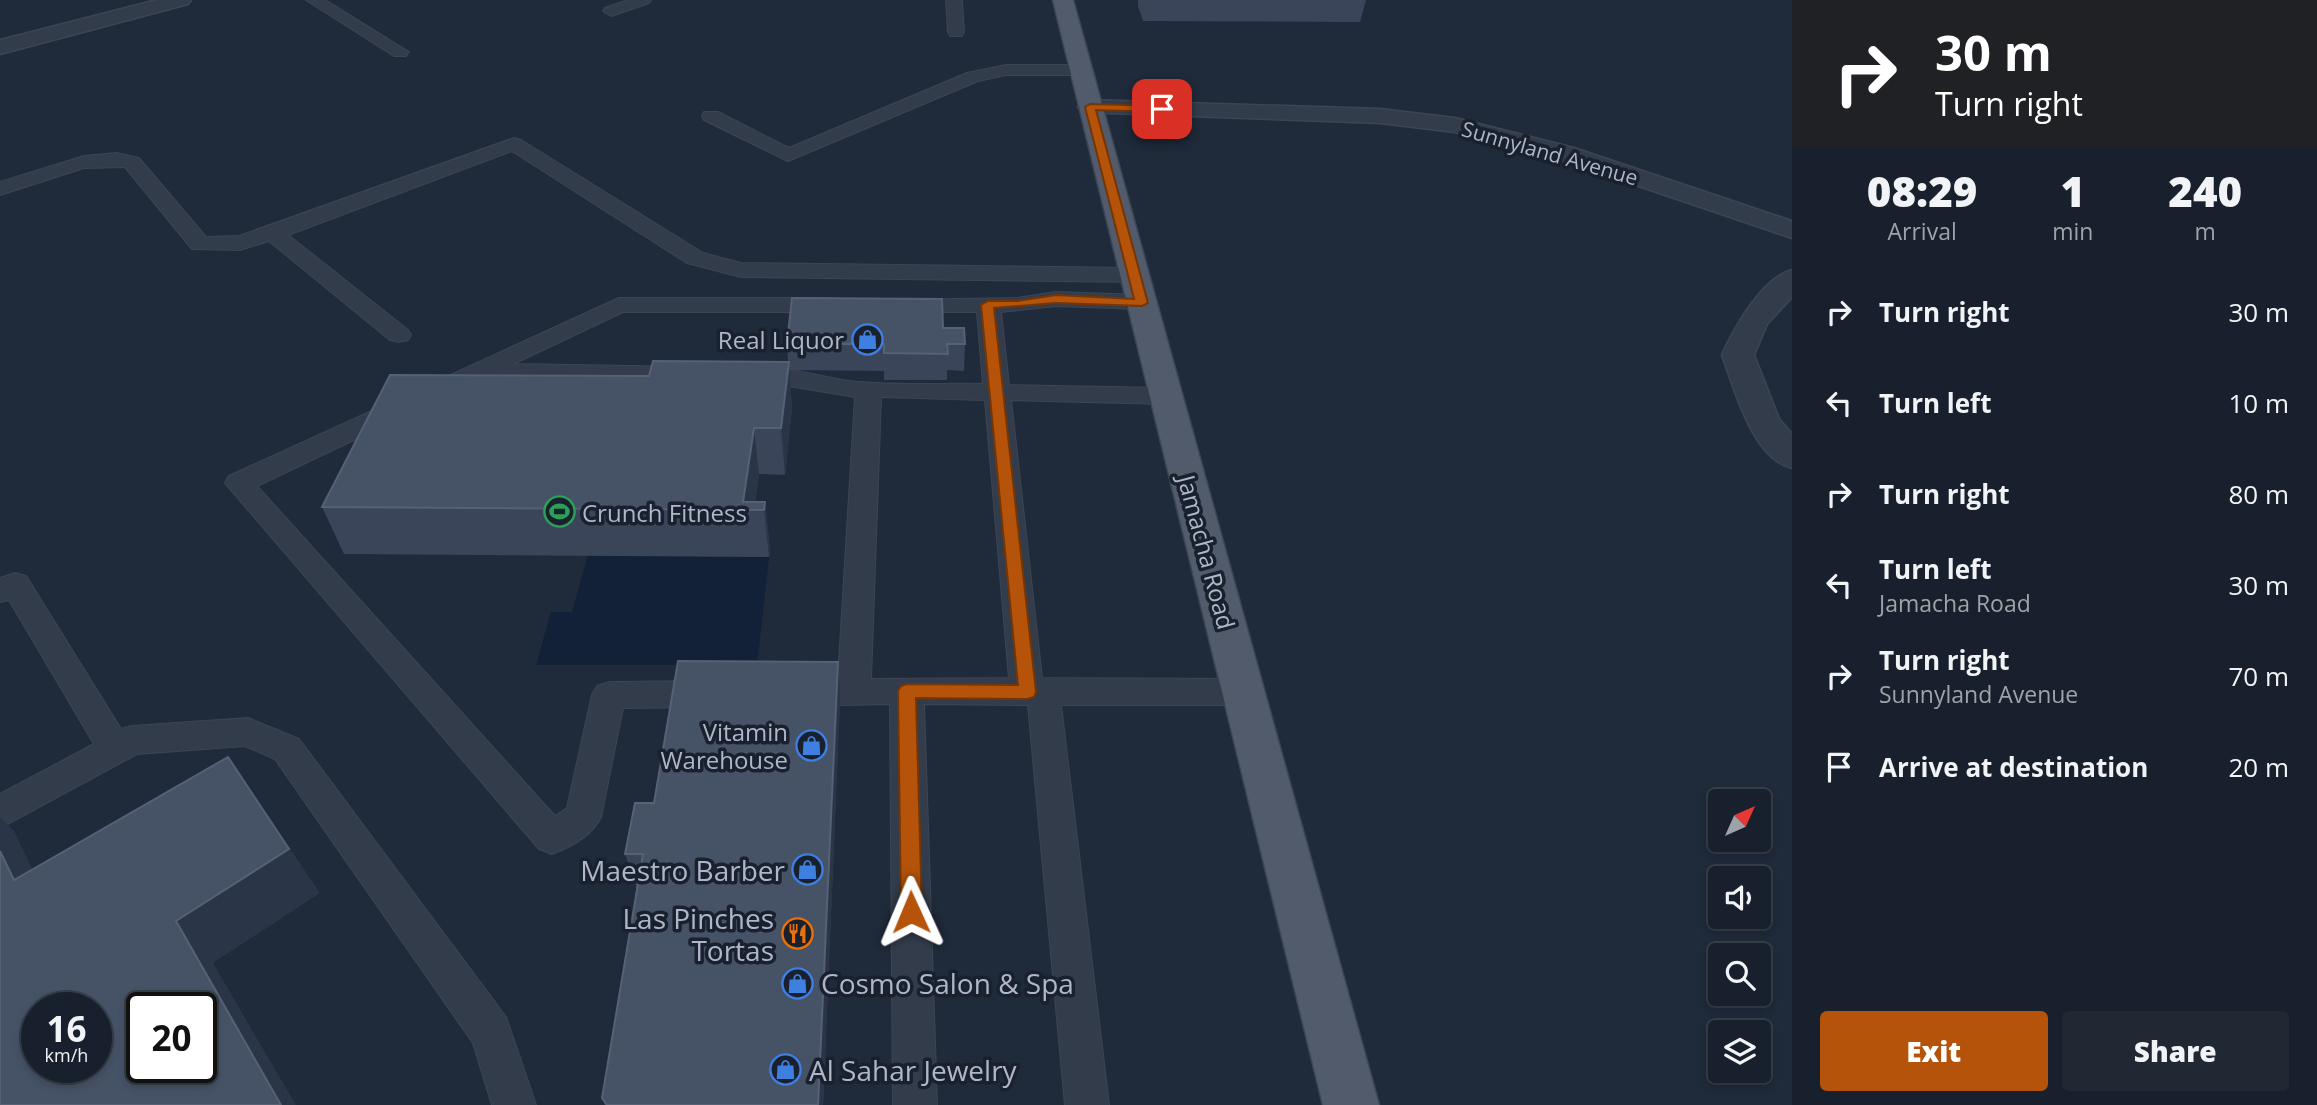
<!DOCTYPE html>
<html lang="en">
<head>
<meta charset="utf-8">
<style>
	body { margin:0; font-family:"Open Sans",sans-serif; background:#202834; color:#f1f3f6; height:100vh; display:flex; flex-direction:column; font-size:26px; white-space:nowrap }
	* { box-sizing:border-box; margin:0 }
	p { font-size:23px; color:#9ea3a9 }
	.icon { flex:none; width:38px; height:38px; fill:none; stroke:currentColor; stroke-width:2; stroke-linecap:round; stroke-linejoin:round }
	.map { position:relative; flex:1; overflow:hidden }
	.drawer { display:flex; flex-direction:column; background:#17202c; width:525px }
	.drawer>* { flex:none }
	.guide { background:#202124; color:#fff; overflow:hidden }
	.needle { width:46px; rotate:45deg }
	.fabs { position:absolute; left:1708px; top:789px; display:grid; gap:14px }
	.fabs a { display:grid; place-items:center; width:63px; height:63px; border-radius:7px; background:#17202c; box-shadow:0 4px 10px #0003,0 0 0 2px #363e48; font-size:35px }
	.speed { position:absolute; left:21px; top:992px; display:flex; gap:14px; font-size:35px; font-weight:700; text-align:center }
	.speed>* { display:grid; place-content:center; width:91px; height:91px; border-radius:50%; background:#17202c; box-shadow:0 4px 10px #0003,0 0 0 2px #363e48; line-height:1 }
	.speed small { font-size:18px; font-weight:400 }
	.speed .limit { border:4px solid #111; border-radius:10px; background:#fff; color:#111 }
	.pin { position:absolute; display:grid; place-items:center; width:60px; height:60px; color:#fff; margin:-30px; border-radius:14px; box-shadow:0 4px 10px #0006 }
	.me { position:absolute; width:77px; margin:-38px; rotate:359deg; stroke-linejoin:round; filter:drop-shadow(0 0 5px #0008) }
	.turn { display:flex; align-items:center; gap:24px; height:147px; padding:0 28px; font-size:32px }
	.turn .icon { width:91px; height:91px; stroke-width:2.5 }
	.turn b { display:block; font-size:49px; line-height:60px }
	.eta { display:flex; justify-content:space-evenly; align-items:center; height:119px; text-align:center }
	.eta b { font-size:42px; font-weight:800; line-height:49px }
	.button { display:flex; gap:14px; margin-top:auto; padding:14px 28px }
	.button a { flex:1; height:80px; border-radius:7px; background:#b45309; color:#fff; font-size:28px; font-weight:800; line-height:80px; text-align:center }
	.button a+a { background:#202834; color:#f1f3f6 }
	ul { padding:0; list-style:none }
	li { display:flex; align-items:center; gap:21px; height:91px; padding:0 28px }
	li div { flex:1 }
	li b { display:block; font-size:26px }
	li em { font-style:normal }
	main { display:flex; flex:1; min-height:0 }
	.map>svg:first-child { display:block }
	.water { fill:#122038 }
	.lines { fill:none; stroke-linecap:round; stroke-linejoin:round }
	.lane-casing { stroke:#3c4554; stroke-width:2 }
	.street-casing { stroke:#3c4554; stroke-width:3 }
	.primary-casing { stroke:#3c4554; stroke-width:3 }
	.lane { fill:#333c4b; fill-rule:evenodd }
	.street { fill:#333c4b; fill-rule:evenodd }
	.primary { fill:#515b6b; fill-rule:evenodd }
	.wall { fill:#3a455a }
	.shaded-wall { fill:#2a3548 }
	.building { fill:#465266; stroke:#566175; stroke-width:2; fill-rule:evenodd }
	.route { fill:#b45309; stroke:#753606; stroke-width:2 }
	.labels { text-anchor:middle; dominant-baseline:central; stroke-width:7; stroke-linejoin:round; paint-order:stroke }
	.far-street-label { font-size:21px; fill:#aeb6c7; stroke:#19212f }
	.poi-label { font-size:24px; fill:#aeb6c7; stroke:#19212f; text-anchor:end }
	.street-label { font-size:24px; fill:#aeb6c7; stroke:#19212f }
	.near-poi-label { font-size:28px; fill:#aeb6c7; stroke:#19212f; text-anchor:end }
</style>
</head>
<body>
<main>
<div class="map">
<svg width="1792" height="1105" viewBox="0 0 1792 1105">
	<rect width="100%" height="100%" fill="#1f2a3a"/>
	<polygon class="water" points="588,555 769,557 757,665 536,665 551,612 572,612"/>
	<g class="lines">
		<defs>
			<g id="lane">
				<polygon points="306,0 325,0 409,52 406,56 394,56"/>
				<polygon points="628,0 651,0 649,3 611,16 603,11 605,8"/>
				<polygon points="946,0 962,0 964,32 962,36 950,36 948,32"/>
				<polygon points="1006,65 1081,65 1090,70 1081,75 1006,75 978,81 788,161 704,120 702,116 704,112 718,112 789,148 967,73"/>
				<polygon points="514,138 521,140 703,253 741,263 1134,268 1142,270 1145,275 1142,280 1134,282 741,277 687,263 512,151 288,235 408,330 411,335 408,340 399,342 390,340 269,241 240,250 192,249 125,167 84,168 0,195 0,182 84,156 117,153 139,158 206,237 239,236"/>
				<path d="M1056,292L1142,295L1150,297L1154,302L1150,307L1142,309L1056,306L1001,312L1009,385L1166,388L1175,390L1179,396L1175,402L1166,404L1011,400L1042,678L1243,679L1255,683L1260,692L1255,701L1243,705H1061L1109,1105H1065L1028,705L924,704L937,1105H893L890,704L799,706L787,702L782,693L787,684L799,680L838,679L855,397L776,384L742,381L738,376L742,371C777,362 814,376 849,381C892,386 939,383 983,384L977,312H902L894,310L890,305L894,300L1017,298ZM881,397L985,400L1009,678L871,679Z"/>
				<path d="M619,298H831L839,300L843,305L839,310L831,312H623L513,364L691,367L700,370L704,375L700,380L691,383L484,378L257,486L555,816L567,808L592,695L597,686L609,682L711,681L723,685L728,694L723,703L711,707L623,708L601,817C592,835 571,847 552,854L539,849L225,483L229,476Z"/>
				<polygon points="15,573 26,576 121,729 132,726 248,718 299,739 506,1017 536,1105 492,1105 473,1043 275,759 245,746 137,754 0,828 0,794 94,744 9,600 0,602 0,578"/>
			</g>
			<g id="street">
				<polygon points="157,0 191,0 188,4 0,54 0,40"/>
				<polygon points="1090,100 1380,109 1455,118 1574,148 1792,221 1792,238 1556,158 1455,132 1380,123 1082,112 1078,107 1082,102"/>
				<path d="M1792,270V297L1767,324L1754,355L1779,419L1792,434V468C1752,458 1735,390 1722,355C1734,328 1762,278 1792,270Z"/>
			</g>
			<polygon id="primary" points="1053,0 1073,0 1379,1105 1323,1105"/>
		</defs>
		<use href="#lane" class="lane-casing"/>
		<use href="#street" class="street-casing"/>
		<use href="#primary" class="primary-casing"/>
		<use href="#lane" class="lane"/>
		<use href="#street" class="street"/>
		<use href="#primary" class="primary"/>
	</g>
	<g class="wall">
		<polygon points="1138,0 1366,0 1360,22 1143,21 1138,6"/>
		<polygon points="943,328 965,344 964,371 947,370 947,380 884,380 884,371 789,370 792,408 785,475 759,474 755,502 765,502 770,550 769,557 344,554 322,507 649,376 788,362 787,344"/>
		<polygon points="840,700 823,1105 605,1105 602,1098 637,889 625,854 654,803"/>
	</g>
	<g class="shaded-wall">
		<polygon points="789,362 792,408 785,475 781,428"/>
		<polygon points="754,428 759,474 754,510 743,502"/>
		<polygon points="765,502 770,550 769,557 764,510"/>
		<polygon points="838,662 840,700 823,1105 818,1105"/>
		<polygon points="228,757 320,893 213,963 296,1105 281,1105 176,921"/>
		<polygon points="0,817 14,831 58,923 14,880 0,851"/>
	</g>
	<g class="building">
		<polygon points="792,298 942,299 943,328 964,328 965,344 947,344 948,354 884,353 884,344 787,344"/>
		<polygon points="653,361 789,362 781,428 754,428 743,502 765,502 764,510 322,507 390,375 649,376"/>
		<polygon points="678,661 838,662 818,1105 607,1105 602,1098 643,854 625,854 635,803 654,803"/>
		<path d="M228,757L289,849L176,921L281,1105H0V851L14,880ZM37,1008H96V1068H37ZM142,1008H201V1068H142Z"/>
	</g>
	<polygon class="route" points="1090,104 1162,106 1167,109 1162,112 1096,110 1148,303 1142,306 1056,303 994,308 1036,692 1034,697 1027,699 916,698 922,912 919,919 911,922 904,919 901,912 898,691 901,686 907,684 1018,685 981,305 988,301 1017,301 1056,295 1134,299 1085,107"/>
	<defs>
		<symbol id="shop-ring" viewBox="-11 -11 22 22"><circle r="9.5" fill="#19212f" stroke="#3f7fe0" stroke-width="1.5"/><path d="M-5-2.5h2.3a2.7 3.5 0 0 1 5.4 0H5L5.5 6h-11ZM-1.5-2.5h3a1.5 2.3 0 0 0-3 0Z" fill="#3f7fe0"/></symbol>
		<symbol id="stadium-ring" viewBox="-11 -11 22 22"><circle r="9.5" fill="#19212f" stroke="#2e9e5b" stroke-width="1.5"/><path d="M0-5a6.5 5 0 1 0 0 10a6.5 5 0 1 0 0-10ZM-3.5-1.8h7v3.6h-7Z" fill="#2e9e5b"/></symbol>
		<symbol id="restaurant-ring" viewBox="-11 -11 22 22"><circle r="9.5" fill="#19212f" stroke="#e8710a" stroke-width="1.5"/><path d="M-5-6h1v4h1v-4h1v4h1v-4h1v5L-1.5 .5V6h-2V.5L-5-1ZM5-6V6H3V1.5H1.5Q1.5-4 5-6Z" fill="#e8710a"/></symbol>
	</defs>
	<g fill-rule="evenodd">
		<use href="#shop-ring" x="850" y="322" width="35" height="35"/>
		<use href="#stadium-ring" x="542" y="494" width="35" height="35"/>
		<use href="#shop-ring" x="794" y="728" width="35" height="35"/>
		<use href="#shop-ring" x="790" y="852" width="35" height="35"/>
		<use href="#restaurant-ring" x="780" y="916" width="35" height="35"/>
		<use href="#shop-ring" x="780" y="966" width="35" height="35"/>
		<use href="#shop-ring" x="768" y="1052" width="35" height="35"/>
	</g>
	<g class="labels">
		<g class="far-street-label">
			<text transform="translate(1550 153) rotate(16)">Sunnyland Avenue</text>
		</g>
		<g class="poi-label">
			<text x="844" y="339">Real Liquor</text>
			<text x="582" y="512" text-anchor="start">Crunch Fitness</text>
			<text x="788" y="731">Vitamin<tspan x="788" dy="28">Warehouse</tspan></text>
		</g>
		<g class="street-label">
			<text transform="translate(1207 552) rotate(75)">Jamacha Road</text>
		</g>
		<g class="near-poi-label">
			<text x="785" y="870">Maestro Barber</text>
			<text x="774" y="918">Las Pinches<tspan x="774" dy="32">Tortas</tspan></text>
			<text x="821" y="983" text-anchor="start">Cosmo Salon &amp; Spa</text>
			<text x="809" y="1070" text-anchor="start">Al Sahar Jewelry</text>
		</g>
	</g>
</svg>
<div class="fabs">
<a><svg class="needle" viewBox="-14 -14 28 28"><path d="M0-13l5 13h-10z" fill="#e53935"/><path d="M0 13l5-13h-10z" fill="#9ea3a9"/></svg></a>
<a><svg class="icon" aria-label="sound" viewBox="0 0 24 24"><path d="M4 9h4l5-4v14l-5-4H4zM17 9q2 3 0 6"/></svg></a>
<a><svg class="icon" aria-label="search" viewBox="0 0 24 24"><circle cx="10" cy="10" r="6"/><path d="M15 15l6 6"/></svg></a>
<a><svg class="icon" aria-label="layers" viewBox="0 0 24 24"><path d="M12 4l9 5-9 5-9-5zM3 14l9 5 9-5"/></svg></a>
</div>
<div class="speed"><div>16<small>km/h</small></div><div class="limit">20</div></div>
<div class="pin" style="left:1162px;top:109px;background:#d93025"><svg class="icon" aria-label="arrive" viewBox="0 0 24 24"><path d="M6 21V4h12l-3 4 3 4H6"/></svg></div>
<svg class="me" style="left:911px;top:912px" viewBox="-20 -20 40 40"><path d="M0-17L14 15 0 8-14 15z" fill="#b45309" stroke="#fff" stroke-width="4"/></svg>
</div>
<section class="drawer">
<div class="guide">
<div class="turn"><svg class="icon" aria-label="right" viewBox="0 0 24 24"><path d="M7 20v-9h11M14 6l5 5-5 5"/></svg><div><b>30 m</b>Turn right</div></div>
</div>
<div class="eta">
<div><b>08:29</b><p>Arrival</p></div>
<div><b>1</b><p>min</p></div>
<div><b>240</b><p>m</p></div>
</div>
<ul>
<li><svg class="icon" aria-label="right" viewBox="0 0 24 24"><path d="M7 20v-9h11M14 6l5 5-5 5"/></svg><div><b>Turn right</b></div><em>30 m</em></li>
<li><svg class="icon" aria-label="left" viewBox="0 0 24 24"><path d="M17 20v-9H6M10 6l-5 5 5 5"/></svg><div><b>Turn left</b></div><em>10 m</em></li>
<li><svg class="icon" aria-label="right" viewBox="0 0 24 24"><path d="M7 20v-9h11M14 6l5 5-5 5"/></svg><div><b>Turn right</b></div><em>80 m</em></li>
<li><svg class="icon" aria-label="left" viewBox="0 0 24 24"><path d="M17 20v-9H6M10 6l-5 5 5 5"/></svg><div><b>Turn left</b><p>Jamacha Road</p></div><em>30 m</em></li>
<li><svg class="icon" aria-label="right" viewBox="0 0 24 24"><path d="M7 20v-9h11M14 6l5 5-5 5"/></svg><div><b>Turn right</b><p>Sunnyland Avenue</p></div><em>70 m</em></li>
<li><svg class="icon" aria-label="arrive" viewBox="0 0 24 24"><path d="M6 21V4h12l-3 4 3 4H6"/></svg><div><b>Arrive at destination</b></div><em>20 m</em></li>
</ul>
<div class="button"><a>Exit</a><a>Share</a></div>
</section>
</main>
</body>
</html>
